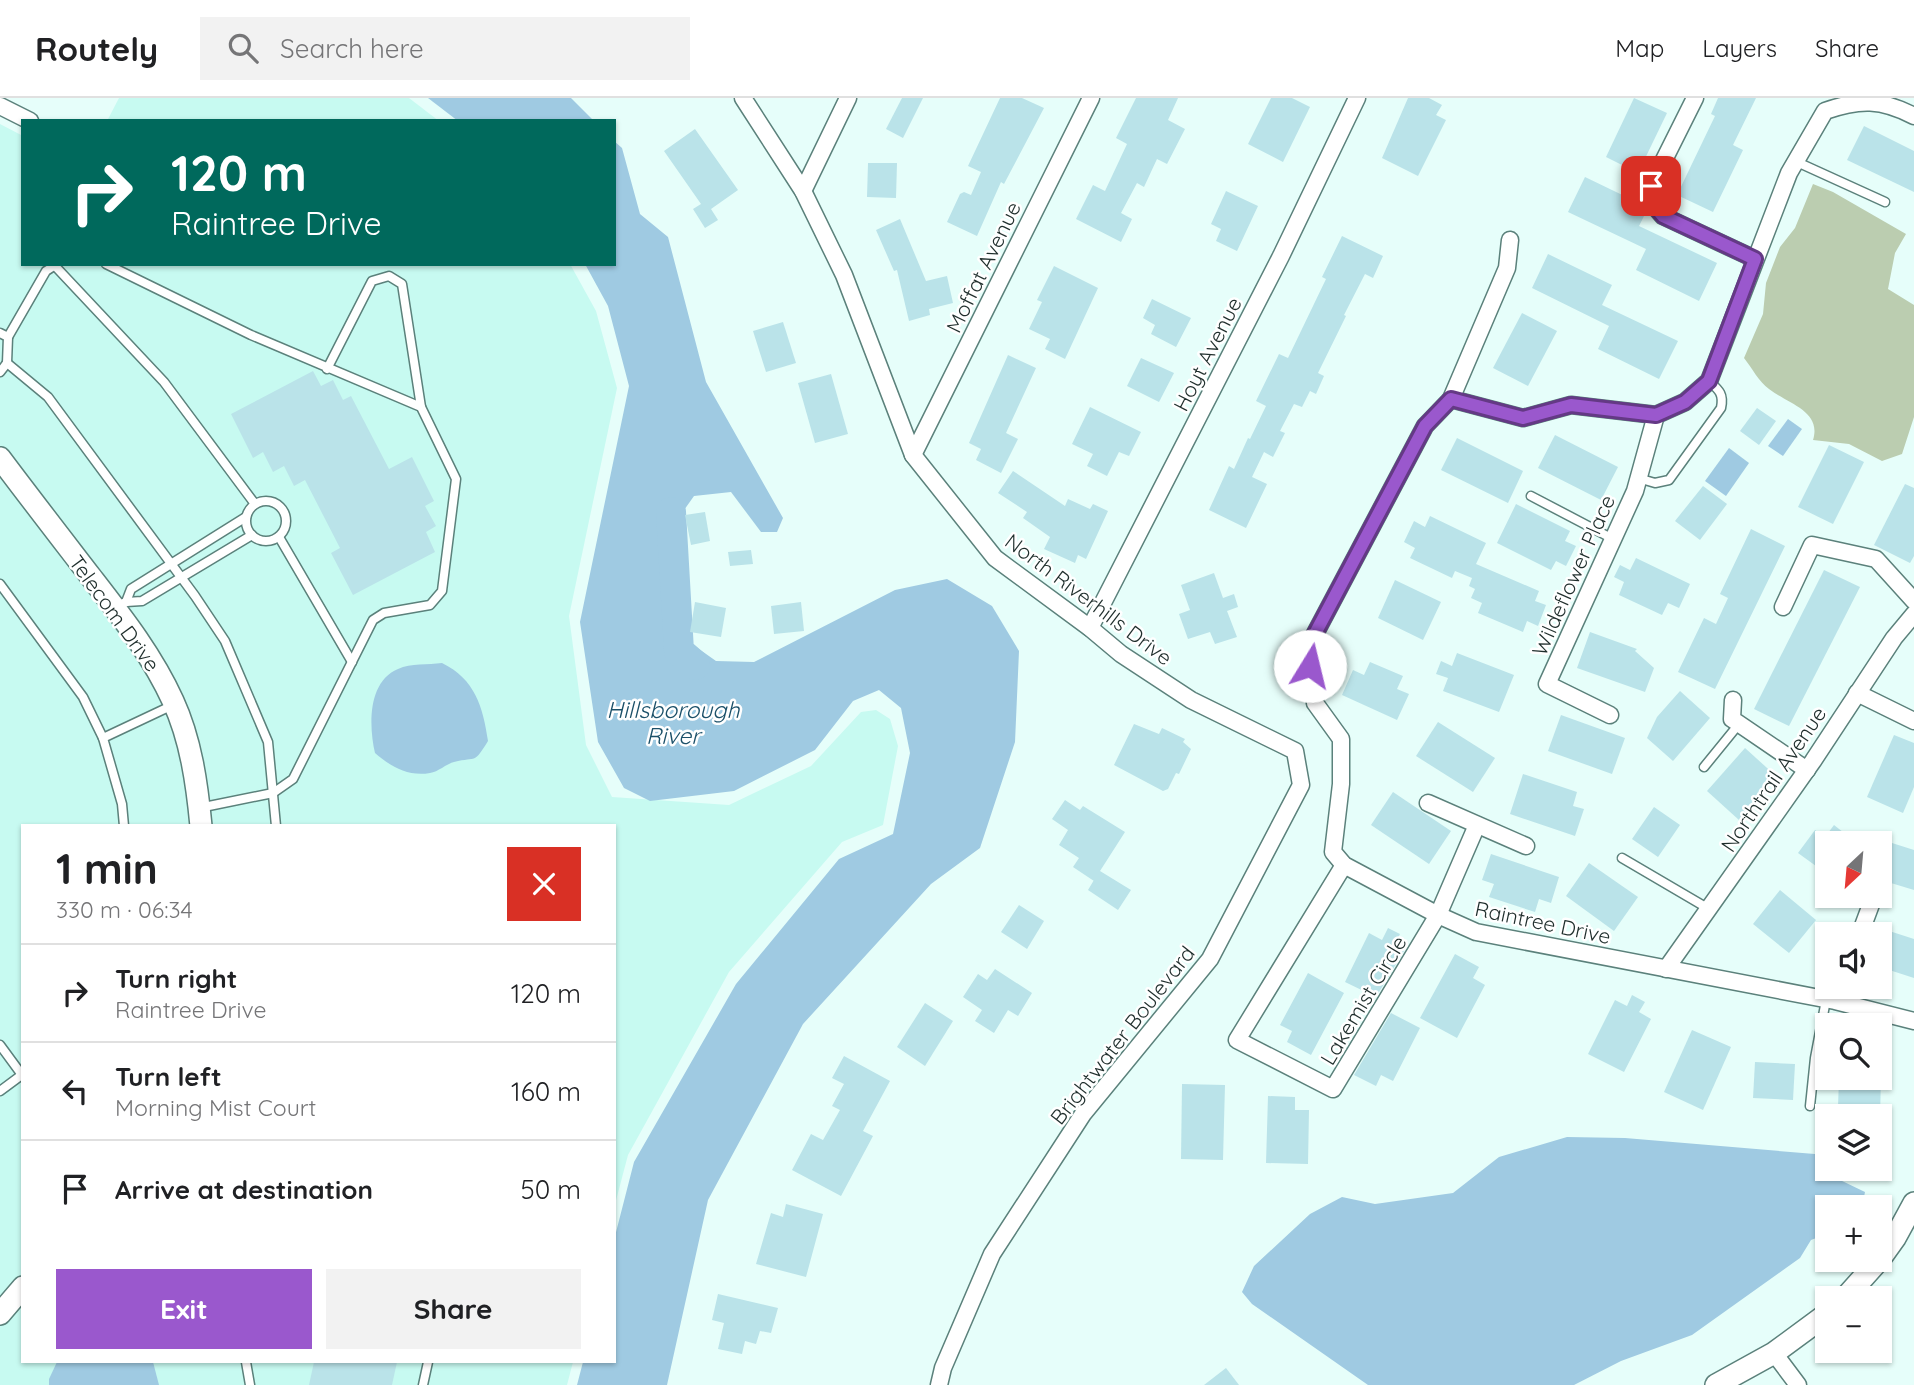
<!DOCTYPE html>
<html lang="en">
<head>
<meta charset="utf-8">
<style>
	body { margin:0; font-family:Quicksand,sans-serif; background:#f2f2f2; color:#202124; height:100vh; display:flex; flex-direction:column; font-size:26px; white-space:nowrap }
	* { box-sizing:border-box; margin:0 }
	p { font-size:23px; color:#757577 }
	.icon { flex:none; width:38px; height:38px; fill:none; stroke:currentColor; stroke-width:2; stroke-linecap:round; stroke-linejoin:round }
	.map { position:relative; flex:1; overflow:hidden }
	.sheet { position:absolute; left:21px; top:726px; width:595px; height:539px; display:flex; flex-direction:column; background:#fff; border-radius:0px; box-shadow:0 2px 5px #0004 }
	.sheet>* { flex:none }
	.banner { position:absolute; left:21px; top:21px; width:595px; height:147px; border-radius:0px; box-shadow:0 2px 5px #0004; background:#00695c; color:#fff; overflow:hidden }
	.needle { width:46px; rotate:206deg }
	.buttons { position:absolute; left:1815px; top:733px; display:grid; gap:14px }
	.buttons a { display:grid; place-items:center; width:77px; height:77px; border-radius:0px; background:#fff; box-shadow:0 2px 5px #0004; font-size:35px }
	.pin { position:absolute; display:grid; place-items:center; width:60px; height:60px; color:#fff; margin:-30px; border-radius:14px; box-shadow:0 4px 10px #0006 }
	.me { position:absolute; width:77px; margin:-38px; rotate:9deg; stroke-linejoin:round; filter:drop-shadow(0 0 5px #0008) }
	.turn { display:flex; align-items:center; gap:24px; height:147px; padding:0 35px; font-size:32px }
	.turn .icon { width:91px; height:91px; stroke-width:2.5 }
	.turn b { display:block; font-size:49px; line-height:60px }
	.round { display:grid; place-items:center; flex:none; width:74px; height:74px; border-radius:0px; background:#f2f2f2 }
	.summary { display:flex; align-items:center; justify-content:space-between; height:119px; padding:0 35px }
	h1 { font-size:42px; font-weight:800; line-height:52px }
	.action { display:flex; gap:14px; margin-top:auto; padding:14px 35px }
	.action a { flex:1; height:80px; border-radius:0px; background:#9a58cd; color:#fff; font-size:28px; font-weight:800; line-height:80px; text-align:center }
	.action a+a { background:#f2f2f2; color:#202124 }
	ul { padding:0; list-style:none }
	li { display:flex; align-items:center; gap:21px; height:98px; padding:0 35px; border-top:2px solid #e0e0e0 }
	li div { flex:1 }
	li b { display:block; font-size:26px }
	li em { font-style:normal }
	header { display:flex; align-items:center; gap:42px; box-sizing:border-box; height:98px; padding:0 35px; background:#fff; border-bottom:2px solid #e0e0e0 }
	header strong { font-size:33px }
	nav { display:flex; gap:38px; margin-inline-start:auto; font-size:24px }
	.search { width:490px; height:63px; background:#f2f2f2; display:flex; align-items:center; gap:18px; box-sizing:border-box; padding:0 24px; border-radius:0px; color:#757577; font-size:26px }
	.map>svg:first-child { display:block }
	.built { fill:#c7faf1 }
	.green { fill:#bbcdb0 }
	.water { fill:#9fcae2 }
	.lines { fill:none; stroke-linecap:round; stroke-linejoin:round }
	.river { stroke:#9fcae2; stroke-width:30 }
	.building { fill:#bae3e9 }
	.service-casing { stroke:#5b817b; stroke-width:11 }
	.minor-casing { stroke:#5b817b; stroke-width:19 }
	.tertiary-casing { stroke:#5b817b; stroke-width:24 }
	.service { stroke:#fff; stroke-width:8 }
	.minor { stroke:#fff; stroke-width:16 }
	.tertiary { stroke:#fff; stroke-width:21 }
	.route-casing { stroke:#643985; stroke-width:18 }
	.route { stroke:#9a58cd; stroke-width:12 }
	.labels { text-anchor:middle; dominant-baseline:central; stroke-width:5; stroke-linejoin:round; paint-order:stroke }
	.street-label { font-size:21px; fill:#1f2e2c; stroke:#fff }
	.water-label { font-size:23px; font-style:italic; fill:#1b5069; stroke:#fff }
</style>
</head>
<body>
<header>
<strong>Routely</strong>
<div class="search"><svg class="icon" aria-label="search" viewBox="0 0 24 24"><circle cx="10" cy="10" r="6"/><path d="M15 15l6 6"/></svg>Search here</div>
<nav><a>Map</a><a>Layers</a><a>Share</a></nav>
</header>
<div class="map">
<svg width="1914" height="1287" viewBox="0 0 1914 1287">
	<rect width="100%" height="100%" fill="#e6fefa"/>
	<g class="built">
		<polygon points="119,0 409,0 439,23 107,23"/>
		<polygon points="0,26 23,38 23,166 570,166 596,213 617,290 569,518 586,647 612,699 729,707 811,668 861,614 876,612 890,621 898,648 883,727 842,744 729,874 628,1057 614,1110 614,728 23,728 23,1264 573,1264 567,1287 0,1287"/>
	</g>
	<path class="green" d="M1813,86L1833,94L1906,136L1895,155L1888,191L1914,207V319L1902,356L1882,363L1849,346L1813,342C1822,313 1788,306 1769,291C1759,284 1752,270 1744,260L1763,216L1766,185L1780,149L1795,130Z"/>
	<g class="water">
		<polygon points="428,0 571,0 594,23 458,23"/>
		<polygon points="614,43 622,50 640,116 668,139 706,284 783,420 777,434 761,434 731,394 694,398 677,422 665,527 716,563 754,564 895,492 947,481 992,508 1019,553 1015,644 980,750 931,786 803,926 708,1102 667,1287 577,1287 583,1264 614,1264 614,1142 634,1064 736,886 839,761 893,736 910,655 901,610 879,592 853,603 815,652 734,693 650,703 624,690 598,644 580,524 629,288 608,208 585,166 614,166"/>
		<polygon points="1788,321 1802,331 1783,358 1768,348"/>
		<polygon points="1729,350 1749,365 1726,398 1705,383"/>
		<path d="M442,565C475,581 483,609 488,643C473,667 478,658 454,664C446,666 438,674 430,675C408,679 390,668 375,655C369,629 367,584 398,571C411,565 428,567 442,565Z"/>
		<polygon points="1567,1039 1625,1040 1827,1057 1827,1071 1834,1071 1840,1082 1865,1094 1862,1109 1827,1110 1827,1136 1811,1142 1800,1160 1692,1237 1621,1263 1574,1287 1368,1287 1252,1206 1242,1194 1254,1168 1310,1116 1342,1099 1375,1106 1453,1095 1499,1059"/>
		<polygon points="57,1264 153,1264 159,1287 49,1287 49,1281"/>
	</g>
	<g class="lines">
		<polyline class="river" points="671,414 679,553 695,567"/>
	</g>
	<g class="building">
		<polygon points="902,0 923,0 903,40 886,31"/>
		<polygon points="1000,0 1022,0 1044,10 1004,86 1001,84 977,138 947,124 960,96 964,94 971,97 981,74 968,68"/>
		<polygon points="1136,0 1178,0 1168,22 1185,31 1167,66 1157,61 1144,89 1137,85 1121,115 1132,121 1121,144 1076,121 1093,87 1105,93 1127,46 1116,40"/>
		<polygon points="1271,0 1292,0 1310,9 1283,64 1248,46"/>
		<polygon points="1408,0 1429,0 1442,7 1436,17 1446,22 1418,78 1382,60"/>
		<polygon points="1634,0 1667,15 1638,75 1606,59"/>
		<polygon points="1718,0 1756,0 1733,47 1743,52 1713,114 1677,97 1715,18 1711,16"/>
		<polygon points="1864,28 1914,53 1914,94 1847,62"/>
		<polygon points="695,31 738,92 711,111 718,122 705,130 693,111 701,106 664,53"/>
		<polygon points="868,65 897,65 896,100 867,99"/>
		<polygon points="1585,79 1641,106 1646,114 1639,128 1717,165 1699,203 1636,172 1646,151 1568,114"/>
		<polygon points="1226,93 1258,108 1237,153 1216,143 1221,131 1211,126"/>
		<polygon points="900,121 926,183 947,178 953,205 929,211 930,217 909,223 897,172 894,173 876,132"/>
		<polygon points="1342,138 1383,158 1373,180 1365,176 1344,217 1346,218 1318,275 1324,278 1316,296 1310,293 1302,309 1294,306 1280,333 1285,335 1273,359 1264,354 1252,379 1267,386 1246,430 1209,412 1229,368 1234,371 1248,340 1250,341 1266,308 1256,303 1279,256 1288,260 1326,181 1322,179"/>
		<polygon points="1548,156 1612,187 1602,207 1678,243 1659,281 1598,251 1609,228 1532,190"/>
		<polygon points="1054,168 1098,190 1065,261 1045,251 1050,241 1029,231 1042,204 1037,202"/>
		<polygon points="1152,201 1191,220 1176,249 1151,236 1155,227 1143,220"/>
		<polygon points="1522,215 1557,233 1528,288 1493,270"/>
		<polygon points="783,224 796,265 766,274 753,233"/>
		<polygon points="1008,257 1036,270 1006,335 1018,341 1001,375 976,362 981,351 969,345"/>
		<polygon points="1141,260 1174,275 1159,304 1127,288"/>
		<polygon points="313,273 321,288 333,282 343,302 351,298 389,371 412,359 434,403 425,408 436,428 426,434 435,454 353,497 331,455 340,450 305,382 294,388 284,368 273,374 263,354 253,360 231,316"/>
		<polygon points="831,276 848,336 815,345 798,285"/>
		<polygon points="1090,309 1141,334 1129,358 1119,354 1107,378 1087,368 1093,356 1072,346"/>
		<polygon points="1757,310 1776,323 1759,347 1740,333"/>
		<polygon points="1555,337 1618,369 1601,402 1538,370"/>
		<polygon points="1457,340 1523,373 1508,405 1441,372"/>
		<polygon points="1829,347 1864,364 1833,426 1798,409"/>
		<polygon points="1013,373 1065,408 1068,401 1090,411 1093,406 1108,413 1086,461 1078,457 1075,465 1044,451 1050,439 1023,420 1027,414 998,395"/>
		<polygon points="1905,386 1914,390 1914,458 1910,465 1874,447"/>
		<polygon points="1703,388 1727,406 1700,442 1675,423"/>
		<polygon points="1516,406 1570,433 1565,443 1576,448 1566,468 1556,463 1551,472 1497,445"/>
		<polygon points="705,414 710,443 691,447 685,417"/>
		<polygon points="1430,418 1486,445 1476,466 1539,493 1535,503 1546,507 1538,528 1527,523 1523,534 1478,515 1482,505 1471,500 1475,491 1469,488 1472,480 1455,473 1452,480 1410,460 1415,450 1404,444 1414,423 1425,429"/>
		<polygon points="1751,431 1785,448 1715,591 1678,574 1704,520 1716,526 1728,500 1720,496"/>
		<polygon points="751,452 753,466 730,468 728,454"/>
		<polygon points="1636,460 1690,486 1679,510 1668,505 1662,517 1619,497 1624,484 1614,479 1620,467 1630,472"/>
		<polygon points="1824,472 1860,489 1789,628 1754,611"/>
		<polygon points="1214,475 1223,500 1234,496 1238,509 1227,513 1237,539 1215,546 1210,534 1188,541 1179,516 1190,512 1181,487"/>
		<polygon points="1395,482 1441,504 1423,542 1378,520"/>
		<polygon points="695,504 726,510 721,539 690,534"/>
		<polygon points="801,504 804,533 774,536 771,508"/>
		<polygon points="1590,534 1637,551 1635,553 1654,570 1645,594 1577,570"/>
		<polygon points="1457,555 1514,577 1499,614 1443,593 1448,580 1436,576 1441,563 1452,568"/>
		<polygon points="1370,564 1403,578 1397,591 1409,596 1397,622 1342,597 1353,572 1364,577"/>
		<polygon points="1680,593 1710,620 1673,663 1647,640 1657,619"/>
		<polygon points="1561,617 1625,640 1612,676 1548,653"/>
		<polygon points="1438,624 1495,660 1473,694 1416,658"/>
		<polygon points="1134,626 1159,636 1162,630 1185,641 1183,644 1191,651 1179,676 1176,675 1168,691 1163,693 1114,667"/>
		<polygon points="1894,637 1914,645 1914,689 1903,715 1867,699"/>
		<polygon points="1745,650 1777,679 1739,722 1707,693"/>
		<polygon points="1523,676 1577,694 1573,708 1584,711 1575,738 1510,716"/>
		<polygon points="1393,694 1451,733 1429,766 1371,727"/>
		<polygon points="1065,702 1080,712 1083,708 1125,734 1100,773 1131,792 1118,812 1088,792 1097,777 1094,783 1073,769 1079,760 1059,747 1068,732 1052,721"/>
		<polygon points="1654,709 1680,727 1658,759 1632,741"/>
		<polygon points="1834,727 1858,746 1827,746 1827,776 1798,755 1815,732 1825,739"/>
		<polygon points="1892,745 1914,752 1914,792 1881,782"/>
		<polygon points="1491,756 1559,779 1551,805 1539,801 1535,814 1489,799 1494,786 1482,782"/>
		<polygon points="1589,765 1638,799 1614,833 1566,798"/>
		<polygon points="1780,792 1816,822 1789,855 1753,826"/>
		<polygon points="1019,807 1044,823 1027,851 1001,834"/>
		<polygon points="1388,830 1400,836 1394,848 1404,853 1376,899 1345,884 1369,835 1382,842"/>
		<polygon points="1880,830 1914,841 1914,880 1880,869"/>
		<polygon points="1455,856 1479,869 1473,880 1485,887 1457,940 1420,920"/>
		<polygon points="995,871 1032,895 1018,918 1008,912 994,935 975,923 982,912 963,899 978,876 987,882"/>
		<polygon points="1308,875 1344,895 1311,957 1287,944 1292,933 1280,927"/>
		<polygon points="1632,897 1645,904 1639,914 1651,921 1624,974 1588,956 1615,902 1627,908"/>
		<polygon points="925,905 953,923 925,968 897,949"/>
		<polygon points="1391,915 1420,930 1393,983 1381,977 1376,988 1354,977"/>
		<polygon points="1692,932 1731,949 1703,1012 1664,994"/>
		<polygon points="844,958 890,983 863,1033 873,1038 841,1098 792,1072 811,1036 823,1042 840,1012 832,1008 844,986 832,980"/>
		<polygon points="1755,964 1795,966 1793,1002 1753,1000"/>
		<polygon points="1839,980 1881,980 1880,1018 1852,1018 1852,1009 1838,1009"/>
		<polygon points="1182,986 1225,987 1223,1062 1181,1061"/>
		<polygon points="1268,998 1295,999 1295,1012 1309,1012 1308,1066 1266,1065"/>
		<polygon points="786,1106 823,1116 806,1179 756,1166 771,1115 783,1119"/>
		<polygon points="718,1196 778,1210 771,1235 760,1233 756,1246 745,1243 742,1256 718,1251 724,1225 712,1222"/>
		<polygon points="314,1264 397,1264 392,1287 309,1287"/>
		<polygon points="1226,1270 1239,1287 1204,1287"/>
	</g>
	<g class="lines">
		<defs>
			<g id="service">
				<polyline points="1797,64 1885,104"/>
				<polyline points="106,166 251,237 421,309 456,381 442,493 430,507 384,515 373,522 293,681 273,695 199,710"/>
				<polyline points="55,168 164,284 255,406"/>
				<polyline points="0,235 8,239 7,265"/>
				<polyline points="8,239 46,173 57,166"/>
				<polyline points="327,271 372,183 389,178 402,186 421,309"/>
				<polyline points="0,274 7,265 48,299 195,498 225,543 268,644 276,728"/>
				<path d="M1638,380L1655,385L1669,382L1721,310C1724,296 1719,292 1709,283"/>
				<polyline points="1531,398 1613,441"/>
				<circle cx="266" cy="423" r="20"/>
				<polyline points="279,439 352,564"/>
				<polyline points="0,486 83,599 103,640"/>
				<polyline points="126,504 131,491 246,419"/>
				<polyline points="117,508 126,504 142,503 252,437"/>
				<polyline points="1704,669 1739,626"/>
				<polyline points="124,728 122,706 103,640 173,607"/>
				<polyline points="1622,760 1709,811"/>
				<polyline points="0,947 22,977"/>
				<polyline points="0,993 23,976"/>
				<polyline points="1810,1008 1815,960 1826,902"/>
				<polyline points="246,1264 250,1287"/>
				<polyline points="423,1287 428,1264"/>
			</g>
			<g id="minor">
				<polyline points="743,0 803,93 844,177 913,357 995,460 1090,530 1121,556 1191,602 1295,653 1301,687 1210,861 1083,1016 992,1156 943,1270 939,1287"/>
				<polyline points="1695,0 1651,88 1651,104 1663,118 1755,161"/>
				<polyline points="0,8 30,23"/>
				<path d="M1914,18C1881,1 1860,1 1825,13L1789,75L1709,283L1685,304L1656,317L1571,307L1523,320L1451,301L1425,328L1308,549L1315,605L1341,641V686L1333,754L1344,767L1438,817L1476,834L1835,903L1914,923"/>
				<polyline points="803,93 848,0"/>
				<polyline points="1451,301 1507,170 1510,142"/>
				<polyline points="913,357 1091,0"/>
				<polyline points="1783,509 1812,447 1876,461 1914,503"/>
				<polyline points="1090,530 1281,158 1357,0"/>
				<polyline points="1857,595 1914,623"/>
				<polyline points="1733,602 1732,621 1807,672"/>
				<polyline points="1610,617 1547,586 1635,393 1656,317"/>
				<polyline points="1428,705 1526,748"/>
				<polyline points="1344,767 1237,942 1333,991 1438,817 1477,727"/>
				<polyline points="1860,836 1873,801"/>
				<polyline points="1666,871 1813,663 1894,540 1914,516"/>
				<polyline points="1774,1255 1798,1287"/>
			</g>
			<g id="tertiary">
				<path d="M0,360C30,400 61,440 91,479C122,519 152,557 173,603C191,642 197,686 201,728"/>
				<polyline points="1880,1161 1895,1140 1914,1105"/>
				<polyline points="1845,1200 1879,1162"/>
				<polyline points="0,1216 23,1189"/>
				<polyline points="1716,1287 1774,1255 1827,1216"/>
			</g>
		</defs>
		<use href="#service" class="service-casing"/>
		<use href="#minor" class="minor-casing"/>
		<use href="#tertiary" class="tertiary-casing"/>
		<use href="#service" class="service"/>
		<use href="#minor" class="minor"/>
		<use href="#tertiary" class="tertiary"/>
	</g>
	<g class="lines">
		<defs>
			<polyline id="route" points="1310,568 1308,549 1425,328 1451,301 1523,320 1571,307 1656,317 1685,304 1709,283 1755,161 1663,118 1651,104 1651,88"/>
		</defs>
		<use href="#route" class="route-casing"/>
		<use href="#route" class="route"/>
	</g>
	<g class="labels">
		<g class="street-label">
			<text transform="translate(983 169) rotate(-64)">Moffat Avenue</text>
			<text transform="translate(1207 256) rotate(-63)">Hoyt Avenue</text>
			<text transform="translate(1573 477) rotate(-66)">Wildeflower Place</text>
			<text transform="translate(1089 501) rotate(37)">North Riverhills Drive</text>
			<text transform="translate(115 515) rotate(54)">Telecom Drive</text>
			<text transform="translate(1773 681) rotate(-56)">Northtrail Avenue</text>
			<text transform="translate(1543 824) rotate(12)">Raintree Drive</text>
			<text transform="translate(1363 902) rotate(-59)">Lakemist Circle</text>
			<text transform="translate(1122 937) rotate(-52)">Brightwater Boulevard</text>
		</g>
		<g class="water-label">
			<text x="673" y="611">Hillsborough<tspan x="673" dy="26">River</tspan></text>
		</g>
	</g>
</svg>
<div class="buttons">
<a><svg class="needle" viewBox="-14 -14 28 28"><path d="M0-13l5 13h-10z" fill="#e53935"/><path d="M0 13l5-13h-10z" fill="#757577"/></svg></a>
<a><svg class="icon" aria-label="sound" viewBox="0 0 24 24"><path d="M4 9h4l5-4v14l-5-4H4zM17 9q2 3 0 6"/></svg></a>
<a><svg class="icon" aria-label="search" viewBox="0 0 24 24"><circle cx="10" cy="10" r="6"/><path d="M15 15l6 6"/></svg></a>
<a><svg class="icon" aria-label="layers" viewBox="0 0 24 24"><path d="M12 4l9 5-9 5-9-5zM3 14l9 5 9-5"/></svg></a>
<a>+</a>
<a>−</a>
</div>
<div class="pin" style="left:1651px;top:88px;background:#d93025"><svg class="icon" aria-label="arrive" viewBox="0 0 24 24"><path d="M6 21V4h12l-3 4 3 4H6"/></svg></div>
<svg class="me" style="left:1310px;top:568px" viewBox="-20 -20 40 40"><circle r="19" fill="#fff"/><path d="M0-13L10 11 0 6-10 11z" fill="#9a58cd"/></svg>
<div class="banner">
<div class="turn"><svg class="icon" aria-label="right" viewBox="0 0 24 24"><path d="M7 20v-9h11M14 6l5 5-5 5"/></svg><div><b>120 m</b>Raintree Drive</div></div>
</div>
<section class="sheet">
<div class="summary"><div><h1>1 min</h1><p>330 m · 06:34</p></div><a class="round" style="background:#d93025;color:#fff"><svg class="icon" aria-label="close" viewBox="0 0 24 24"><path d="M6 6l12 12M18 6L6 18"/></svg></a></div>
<ul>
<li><svg class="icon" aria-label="right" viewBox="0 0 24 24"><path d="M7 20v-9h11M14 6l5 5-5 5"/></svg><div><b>Turn right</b><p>Raintree Drive</p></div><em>120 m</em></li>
<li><svg class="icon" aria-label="left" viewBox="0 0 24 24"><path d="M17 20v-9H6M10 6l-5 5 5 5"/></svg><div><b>Turn left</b><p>Morning Mist Court</p></div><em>160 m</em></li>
<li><svg class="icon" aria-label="arrive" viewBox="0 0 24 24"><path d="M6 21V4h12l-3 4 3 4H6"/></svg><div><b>Arrive at destination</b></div><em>50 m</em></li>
</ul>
<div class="action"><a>Exit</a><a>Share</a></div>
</section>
</div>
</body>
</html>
